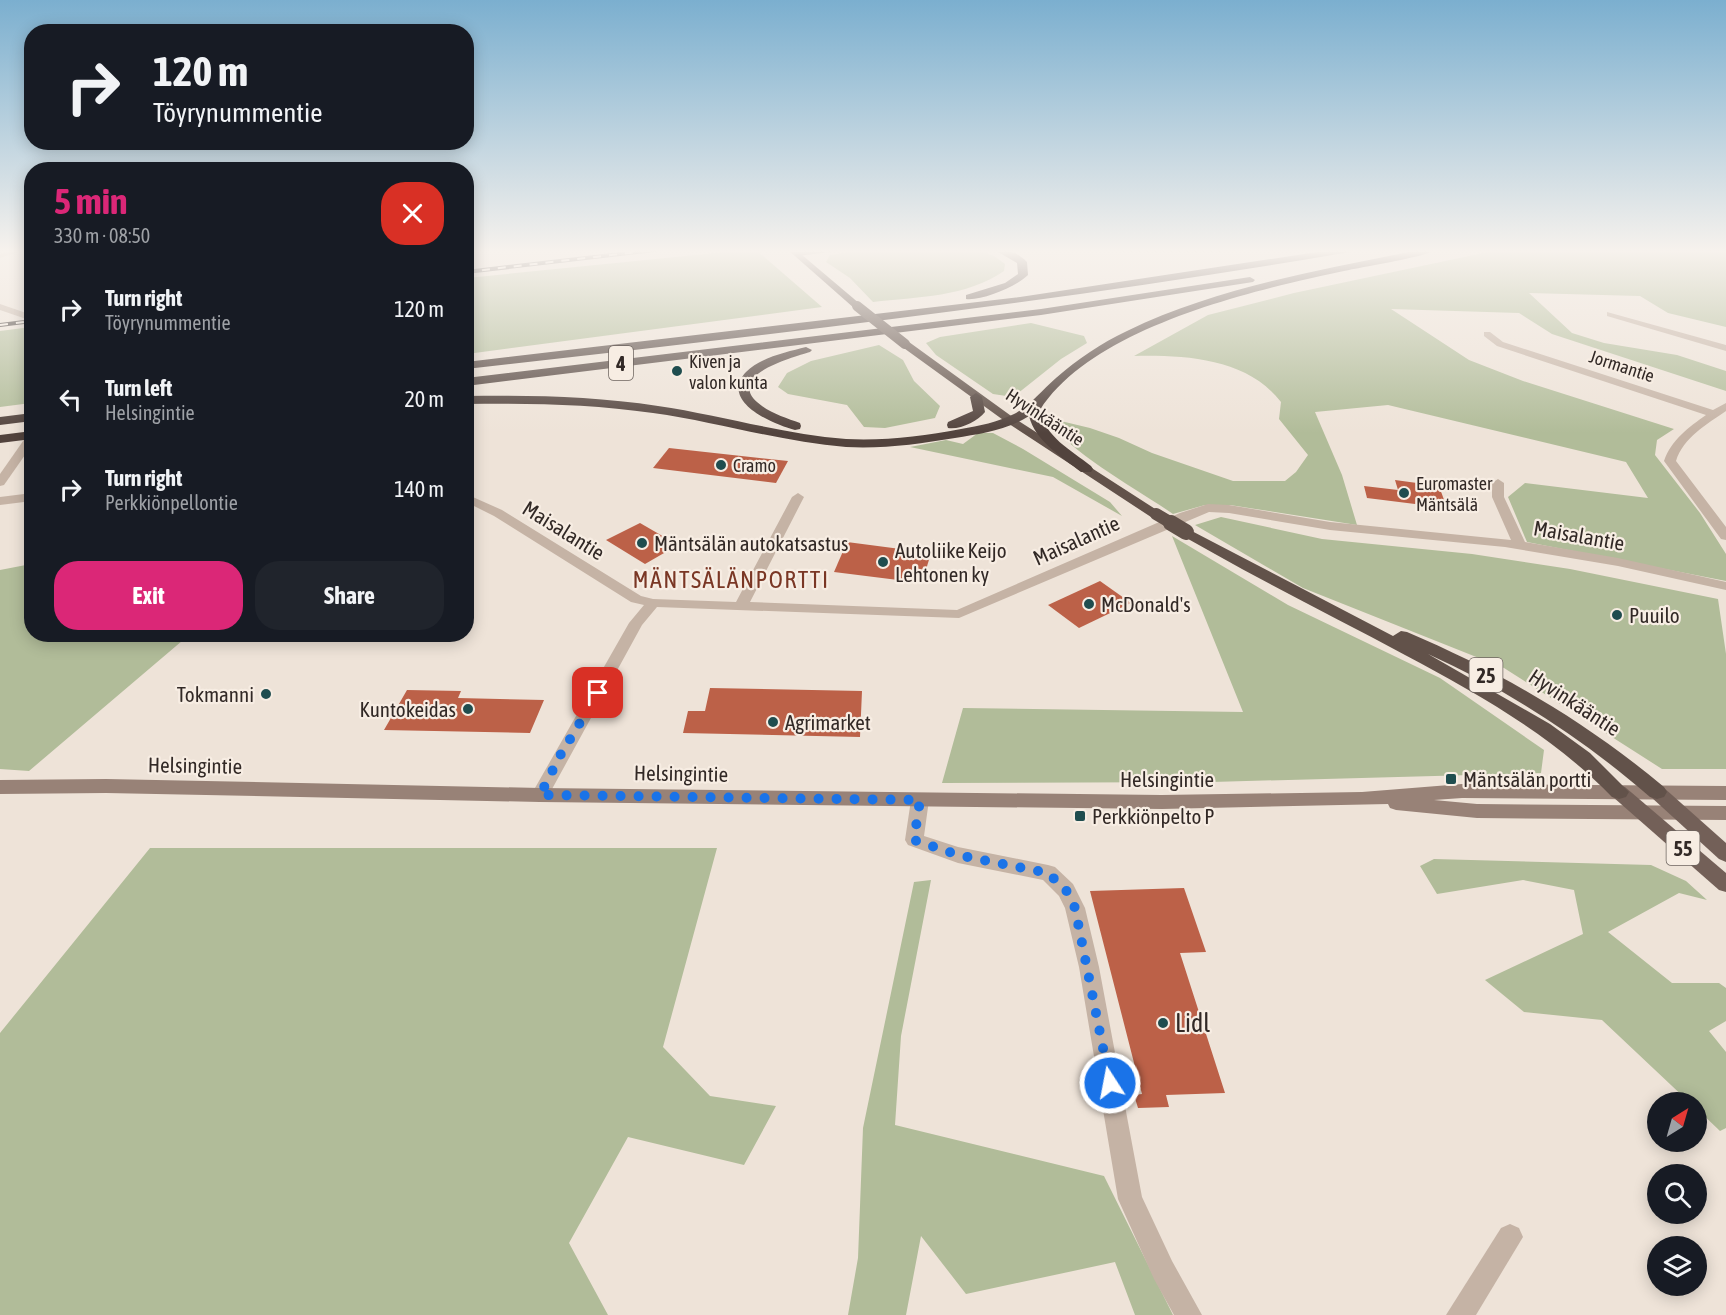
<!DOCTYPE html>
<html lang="en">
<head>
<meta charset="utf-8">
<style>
	body { margin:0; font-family:"Asap Condensed",sans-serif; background:#20242c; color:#f1f3f6; height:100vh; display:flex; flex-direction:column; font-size:22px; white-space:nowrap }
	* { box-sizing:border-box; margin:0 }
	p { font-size:20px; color:#9ea1a6 }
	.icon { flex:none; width:33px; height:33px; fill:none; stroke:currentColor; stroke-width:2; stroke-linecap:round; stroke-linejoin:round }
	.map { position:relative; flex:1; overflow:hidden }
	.drawer { position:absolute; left:24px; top:162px; width:450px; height:480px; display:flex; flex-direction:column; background:#171b24; border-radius:24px; box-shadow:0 3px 15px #0003 }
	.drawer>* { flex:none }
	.top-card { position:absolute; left:24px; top:24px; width:450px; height:126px; border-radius:24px; box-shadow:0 3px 15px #0003; background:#171b24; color:#f1f3f6; overflow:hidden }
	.needle { width:39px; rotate:37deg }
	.controls { position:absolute; left:1647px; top:1092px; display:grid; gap:12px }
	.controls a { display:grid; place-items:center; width:60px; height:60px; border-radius:50%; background:#171b24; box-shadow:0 3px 15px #0003; font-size:30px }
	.pin { position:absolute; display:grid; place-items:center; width:51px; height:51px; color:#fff; margin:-26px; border-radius:12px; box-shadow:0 3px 9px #0006 }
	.me { position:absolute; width:66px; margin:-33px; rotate:349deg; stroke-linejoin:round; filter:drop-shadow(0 0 4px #0008) }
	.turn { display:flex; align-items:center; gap:21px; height:126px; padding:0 30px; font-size:27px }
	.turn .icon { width:78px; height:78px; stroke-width:2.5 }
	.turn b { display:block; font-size:42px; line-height:51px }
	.round { display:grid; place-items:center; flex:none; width:63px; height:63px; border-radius:24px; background:#20242c }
	.head { display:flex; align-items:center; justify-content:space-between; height:102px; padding:0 30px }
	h1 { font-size:36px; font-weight:700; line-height:45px; color:#db2777 }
	.cta { display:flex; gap:12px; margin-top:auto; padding:12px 30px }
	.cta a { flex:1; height:69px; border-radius:24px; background:#db2777; color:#fff; font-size:24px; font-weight:700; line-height:69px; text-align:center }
	.cta a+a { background:#20242c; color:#f1f3f6 }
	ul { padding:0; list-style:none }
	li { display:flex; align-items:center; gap:18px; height:90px; padding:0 30px }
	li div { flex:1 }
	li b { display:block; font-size:22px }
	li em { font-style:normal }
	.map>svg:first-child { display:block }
	.green { fill:#b1bc99 }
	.building { fill:#bc6148 }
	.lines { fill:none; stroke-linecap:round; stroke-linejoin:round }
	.minor { fill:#c5b3a5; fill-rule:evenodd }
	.tertiary { fill:#c5b3a5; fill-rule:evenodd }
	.secondary { fill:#988277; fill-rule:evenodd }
	.primary { fill:#736058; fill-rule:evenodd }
	.trunk { fill:#62524a; fill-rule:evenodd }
	.motorway { fill:#52433d; fill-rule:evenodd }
	.rail-casing { stroke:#322926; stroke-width:4 }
	.rail { stroke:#f7ede3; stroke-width:2; stroke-dasharray:8; stroke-linecap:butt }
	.trunk-bridge-far2 { stroke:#62524a; stroke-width:10 }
	.trunk-bridge-far1 { stroke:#62524a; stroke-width:12 }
	.trunk-bridge { stroke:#62524a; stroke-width:16 }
	.route { stroke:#1a73e8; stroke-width:10; stroke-dasharray:0 18 }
	.poi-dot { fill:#1f4d4f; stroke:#f7ede3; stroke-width:2 }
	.labels { text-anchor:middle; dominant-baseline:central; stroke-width:4.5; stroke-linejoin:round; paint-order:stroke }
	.far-poi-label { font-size:18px; fill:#322926; stroke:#f7ede3; text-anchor:start }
	.far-street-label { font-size:18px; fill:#322926; stroke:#f7ede3 }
	.shield { fill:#f7ede3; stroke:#6d645f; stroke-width:1.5 }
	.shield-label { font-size:20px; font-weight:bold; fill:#322926 }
	.street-label { font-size:21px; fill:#322926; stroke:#f7ede3 }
	.poi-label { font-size:21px; fill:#322926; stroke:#f7ede3; text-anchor:start }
	.quarter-label { font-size:24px; letter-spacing:1.5px; fill:#7a3725; stroke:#f7ede3 }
	.near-poi-label { font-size:26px; fill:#322926; stroke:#f7ede3; text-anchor:start }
</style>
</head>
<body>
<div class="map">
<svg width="1726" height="1315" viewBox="0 0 1726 1315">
	<rect width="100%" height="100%" fill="#eee3d8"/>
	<g class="green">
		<polygon points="755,249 822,307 467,354 467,278"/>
		<path d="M869,249H974L994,256L1005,264L1004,271C967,297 917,297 873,302L850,278L826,262L830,255Z"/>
		<path d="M1502,249H1726V327L1668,313L1640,296L1529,293L1572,333L1604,343L1677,355L1726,371V391L1552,334L1519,313L1391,309L1469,360L1523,381L1674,429L1657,440L1655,455L1700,513L1726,554V581L1527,542L1508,497L1525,483L1648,498L1626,462L1388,405L1315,412L1342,475L1357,525L1230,505H1205L1173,514C1131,485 1076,457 1044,417L1090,428L1119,438L1152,453L1233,481H1285L1296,472L1308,455L1279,419L1281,402C1247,358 1185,355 1134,356L1208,315L1294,293Z"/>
		<polygon points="1031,323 1084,336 1087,343 1061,359 1013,397 993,394 936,355 926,343 940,337"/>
		<polygon points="31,327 31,403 0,407 0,331"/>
		<polygon points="879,345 903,360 914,381 940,406 935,418 885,428 864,427 847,405 788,394 778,387 787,373 811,361"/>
		<polygon points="978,433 993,433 1023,449 1110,502 1122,516 1053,477 910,447 946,440 963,444"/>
		<polygon points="1221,517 1322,539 1472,554 1570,569 1718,599 1726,654 1726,769 1662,769 1504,668 1303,588 1195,525"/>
		<polygon points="1172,536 1288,605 1440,678 1544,750 1541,773 1212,782 942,783 963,708 1243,712"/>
		<polygon points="31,564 32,634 189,635 29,771 0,769 0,570"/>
		<polygon points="150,848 717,848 663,1047 710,1096 776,1106 744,1165 628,1137 569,1243 608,1315 0,1315 0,1033"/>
		<polygon points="1434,859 1651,865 1686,881 1707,900 1679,893 1608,932 1672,983 1719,983 1726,988 1726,1021 1709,1031 1726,1052 1726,1128 1720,1131 1697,1109 1696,1102 1689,1102 1602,1020 1524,1012 1485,980 1583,934 1574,890 1523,880 1437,894 1420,866"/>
		<polygon points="931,880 901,1036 895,1125 1104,1176 1173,1315 1135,1315 1115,1262 966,1294 921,1236 906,1315 848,1315 858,1258 863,1128 914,882"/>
	</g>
	<g class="building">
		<polygon points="669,448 788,461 776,483 653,468"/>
		<polygon points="1395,480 1439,486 1447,508 1367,498 1364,486 1398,490"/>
		<polygon points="640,523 678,545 645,564 606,540"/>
		<polygon points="847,542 931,553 922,583 834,572"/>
		<polygon points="1100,581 1131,603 1079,628 1048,605"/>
		<polygon points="710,688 862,691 860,737 683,733 688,711 705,711"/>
		<polygon points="407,690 461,691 458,698 544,700 530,733 384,730"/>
		<polygon points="1184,888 1206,952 1180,953 1225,1093 1166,1095 1169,1107 1138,1108 1134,1095 1142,1094 1090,891"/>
	</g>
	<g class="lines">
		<g class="minor">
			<polygon points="17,249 27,249 0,258 0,254"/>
			<polygon points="1607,312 1726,345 1726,351 1607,316"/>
			<path d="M1484,332H1490L1503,342L1713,410L1726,403V411C1707,424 1683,438 1676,461L1726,527V540L1721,539L1664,461C1671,440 1689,427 1706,415L1497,346L1484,336Z"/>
			<polygon points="1498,479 1504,483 1504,497 1525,542 1618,558 1726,582 1726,590 1618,566 1505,547 1330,530 1229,513 1209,512 959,618 657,607 642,625 546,800 540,802 534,800 531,795 629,623 644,605 631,602 494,516 466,502 466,494 502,510 641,596 653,599 736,602 792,497 798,493 804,497 750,602 957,610 1180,513 1208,504 1229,505 1330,522 1511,540 1492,497 1492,483"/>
			<polygon points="32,493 32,501 0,505 0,497"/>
			<polygon points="920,793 926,795 929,800 924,836 958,847 1048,865 1055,867 1073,884 1085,908 1099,967 1142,1197 1172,1261 1202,1315 1174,1315 1154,1279 1118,1199 1079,967 1065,908 1059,896 1043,880 958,863 908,845 905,840 911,800 914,795"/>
			<polygon points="1510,1224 1519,1228 1523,1237 1476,1315 1446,1315 1501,1228"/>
		</g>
		<g class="tertiary">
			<polygon points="0,304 32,315 32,321 0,310"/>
			<polygon points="32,433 32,445 4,485 0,486 0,474 28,434"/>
		</g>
		<polygon class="secondary" points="106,779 540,788 1162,795 1362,792 1462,784 1726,786 1726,800 1462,798 1434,800 1477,804 1726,806 1726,820 1477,818 1396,810 1390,808 1388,804 1162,809 540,802 106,793 0,794 0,780"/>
		<g class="primary">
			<polygon points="1619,785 1625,787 1726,873 1726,892 1719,890 1613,797 1610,792 1613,787"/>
			<polygon points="1657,785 1663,787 1726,843 1726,862 1719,859 1651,797 1648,792 1651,787"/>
		</g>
		<g class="trunk">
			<polygon points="787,249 795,249 860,304 860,308 854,308"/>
			<polygon points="901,342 909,342 1014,418 1163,514 1156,518 1151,517 1006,422 901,346"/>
			<path d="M1186,528L1393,636L1401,631L1407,632C1501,672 1585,721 1664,787L1667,792L1664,797L1657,799L1650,797C1583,739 1510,691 1428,654L1550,724L1590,753L1629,792L1626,797L1619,799L1612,797C1553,736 1480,695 1405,655C1342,621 1277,589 1215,554L1181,535L1179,532Z"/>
		</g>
		<g class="motorway">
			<polygon points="812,249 836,249 831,252 797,256 792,253"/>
			<path d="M993,249C1007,249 1017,252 1027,262L1028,275C1017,286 982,301 966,299V295L1005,283L1018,274L1017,263Z"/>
			<polygon points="1118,249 1232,249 1227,252 1123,252"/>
			<path d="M1337,249H1355L1350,252C1057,302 762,336 466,369V362L1020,297Z"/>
			<path d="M1423,249H1438C1426,257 1367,266 1349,270C1258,289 1093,326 1040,410C1045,437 1071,450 1091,466L1093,469L1091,472H1081C1062,457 1035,441 1029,416C1007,430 980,434 955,438C919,444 883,449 846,447C781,442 718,422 653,413C591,404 529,403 466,404V396C530,395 594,396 658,406C720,415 782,434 846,439C885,441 923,436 961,429C979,426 998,422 1014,414C1031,405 1042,390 1056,378C1078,359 1101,343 1127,331C1220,286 1323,270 1423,249Z"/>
			<polygon points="1250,277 1255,280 1253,282 1041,315 466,386 466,378 1041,309"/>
			<path d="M806,347L812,350L810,352C793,357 727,375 757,402C769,413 786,418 800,423L801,426L800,429L795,430C772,424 719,401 746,372C761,357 787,352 806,347Z"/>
			<path d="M976,393L982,397L985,412C978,421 960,430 948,428L947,425L948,422L973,411L970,397Z"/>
			<polygon points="32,413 32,421 0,425 0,417"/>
			<polygon points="32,431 32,439 0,443 0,435"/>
		</g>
		<defs>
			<g id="rail">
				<polyline points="466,272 663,249"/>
				<polyline points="0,325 32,321"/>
			</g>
		</defs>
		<use href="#rail" class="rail-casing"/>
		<use href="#rail" class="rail"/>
		<polyline class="trunk-bridge-far2" points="857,306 905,344"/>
		<polyline class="trunk-bridge-far1" points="1156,514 1173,524"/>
		<polyline class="trunk-bridge" points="1171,523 1186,532"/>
	</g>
	<linearGradient id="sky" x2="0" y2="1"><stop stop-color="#7bafcf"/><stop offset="0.58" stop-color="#f7f2ed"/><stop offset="1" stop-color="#f7f2ed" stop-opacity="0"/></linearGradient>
	<rect width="1726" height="433" fill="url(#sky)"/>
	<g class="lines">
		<polyline class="route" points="598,693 561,754 540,795 920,800 914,840 958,855 1048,873 1066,890 1075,908 1110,1083"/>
	</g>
	<g class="poi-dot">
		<circle cx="677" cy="371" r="6"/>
		<circle cx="721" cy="465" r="6"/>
		<circle cx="1404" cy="493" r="6"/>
		<circle cx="642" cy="543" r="6"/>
		<circle cx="883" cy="562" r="6"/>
		<circle cx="1089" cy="604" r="6"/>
		<circle cx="1617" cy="615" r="6"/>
		<circle cx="266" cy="694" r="6"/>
		<circle cx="468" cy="709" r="6"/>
		<circle cx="773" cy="722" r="6"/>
		<rect x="1445" y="773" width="12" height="12" rx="3"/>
		<rect x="1074" y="810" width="12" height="12" rx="3"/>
		<circle cx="1163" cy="1023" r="6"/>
	</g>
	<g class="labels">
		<g class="far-poi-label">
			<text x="689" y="361">Kiven ja<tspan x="689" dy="21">valon kunta</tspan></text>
			<text x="733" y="465">Cramo</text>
			<text x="1416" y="483">Euromaster<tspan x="1416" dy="21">Mäntsälä</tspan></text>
		</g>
		<g class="far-street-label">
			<text transform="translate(1622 366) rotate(18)">Jormantie</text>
			<text transform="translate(1045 417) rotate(33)">Hyvinkääntie</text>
		</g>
		<g class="shield">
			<rect x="609" y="346" width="24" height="34" rx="4.5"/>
			<rect x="1469.5" y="658" width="33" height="34" rx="4.5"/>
			<rect x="1666.5" y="831" width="33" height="34" rx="4.5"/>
		</g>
		<g class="shield-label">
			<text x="621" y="363">4</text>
			<text x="1486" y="675">25</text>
			<text x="1683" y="848">55</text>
		</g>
		<g class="street-label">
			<text transform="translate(564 530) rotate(32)">Maisalantie</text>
			<text transform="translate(1579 535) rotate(10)">Maisalantie</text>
			<text transform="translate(1076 540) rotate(-24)">Maisalantie</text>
			<text transform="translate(1575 702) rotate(33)">Hyvinkääntie</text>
			<text transform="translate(195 765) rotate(1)">Helsingintie</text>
			<text transform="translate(681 773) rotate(1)">Helsingintie</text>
			<text x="1167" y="779">Helsingintie</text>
		</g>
		<g class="poi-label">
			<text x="654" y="543">Mäntsälän autokatsastus</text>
			<text x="895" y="550">Autoliike Keijo<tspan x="895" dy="24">Lehtonen ky</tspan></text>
			<text x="1101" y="604">McDonald's</text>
			<text x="1629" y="615">Puuilo</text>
			<text x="254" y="694" text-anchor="end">Tokmanni</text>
			<text x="456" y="709" text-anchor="end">Kuntokeidas</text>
			<text x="785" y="722">Agrimarket</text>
			<text x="1463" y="779">Mäntsälän portti</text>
			<text x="1092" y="816">Perkkiönpelto P</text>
		</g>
		<g class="quarter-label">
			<text x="731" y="579">MÄNTSÄLÄNPORTTI</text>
		</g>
		<g class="near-poi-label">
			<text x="1175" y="1023">Lidl</text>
		</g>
	</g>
</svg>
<div class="controls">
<a><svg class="needle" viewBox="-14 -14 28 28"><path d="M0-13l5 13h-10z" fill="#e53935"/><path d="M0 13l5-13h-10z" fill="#9ea1a6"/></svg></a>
<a><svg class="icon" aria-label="search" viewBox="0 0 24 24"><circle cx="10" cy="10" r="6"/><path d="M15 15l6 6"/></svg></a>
<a><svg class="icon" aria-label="layers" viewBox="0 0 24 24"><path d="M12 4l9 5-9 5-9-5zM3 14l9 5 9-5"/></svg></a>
</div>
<div class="pin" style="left:598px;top:693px;background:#d93025"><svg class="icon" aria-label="arrive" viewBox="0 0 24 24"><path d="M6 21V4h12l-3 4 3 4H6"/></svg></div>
<svg class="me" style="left:1110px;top:1083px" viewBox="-20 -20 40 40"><circle r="17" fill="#1a73e8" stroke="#fff" stroke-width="3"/><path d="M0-11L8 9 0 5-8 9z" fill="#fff"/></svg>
<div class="top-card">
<div class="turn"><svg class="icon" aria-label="right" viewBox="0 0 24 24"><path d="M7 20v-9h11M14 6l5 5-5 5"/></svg><div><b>120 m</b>Töyrynummentie</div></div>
</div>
<section class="drawer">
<div class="head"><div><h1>5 min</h1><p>330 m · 08:50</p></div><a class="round" style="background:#d93025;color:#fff"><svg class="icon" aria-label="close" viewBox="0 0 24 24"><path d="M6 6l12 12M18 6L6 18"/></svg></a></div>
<ul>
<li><svg class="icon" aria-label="right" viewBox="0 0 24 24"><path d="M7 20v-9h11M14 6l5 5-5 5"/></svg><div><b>Turn right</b><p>Töyrynummentie</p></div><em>120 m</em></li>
<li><svg class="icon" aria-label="left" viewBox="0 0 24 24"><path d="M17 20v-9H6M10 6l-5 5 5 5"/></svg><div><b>Turn left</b><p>Helsingintie</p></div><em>20 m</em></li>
<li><svg class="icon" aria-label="right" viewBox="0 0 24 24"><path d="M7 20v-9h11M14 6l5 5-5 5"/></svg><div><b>Turn right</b><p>Perkkiönpellontie</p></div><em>140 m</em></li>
</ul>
<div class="cta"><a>Exit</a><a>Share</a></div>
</section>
</div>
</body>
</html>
